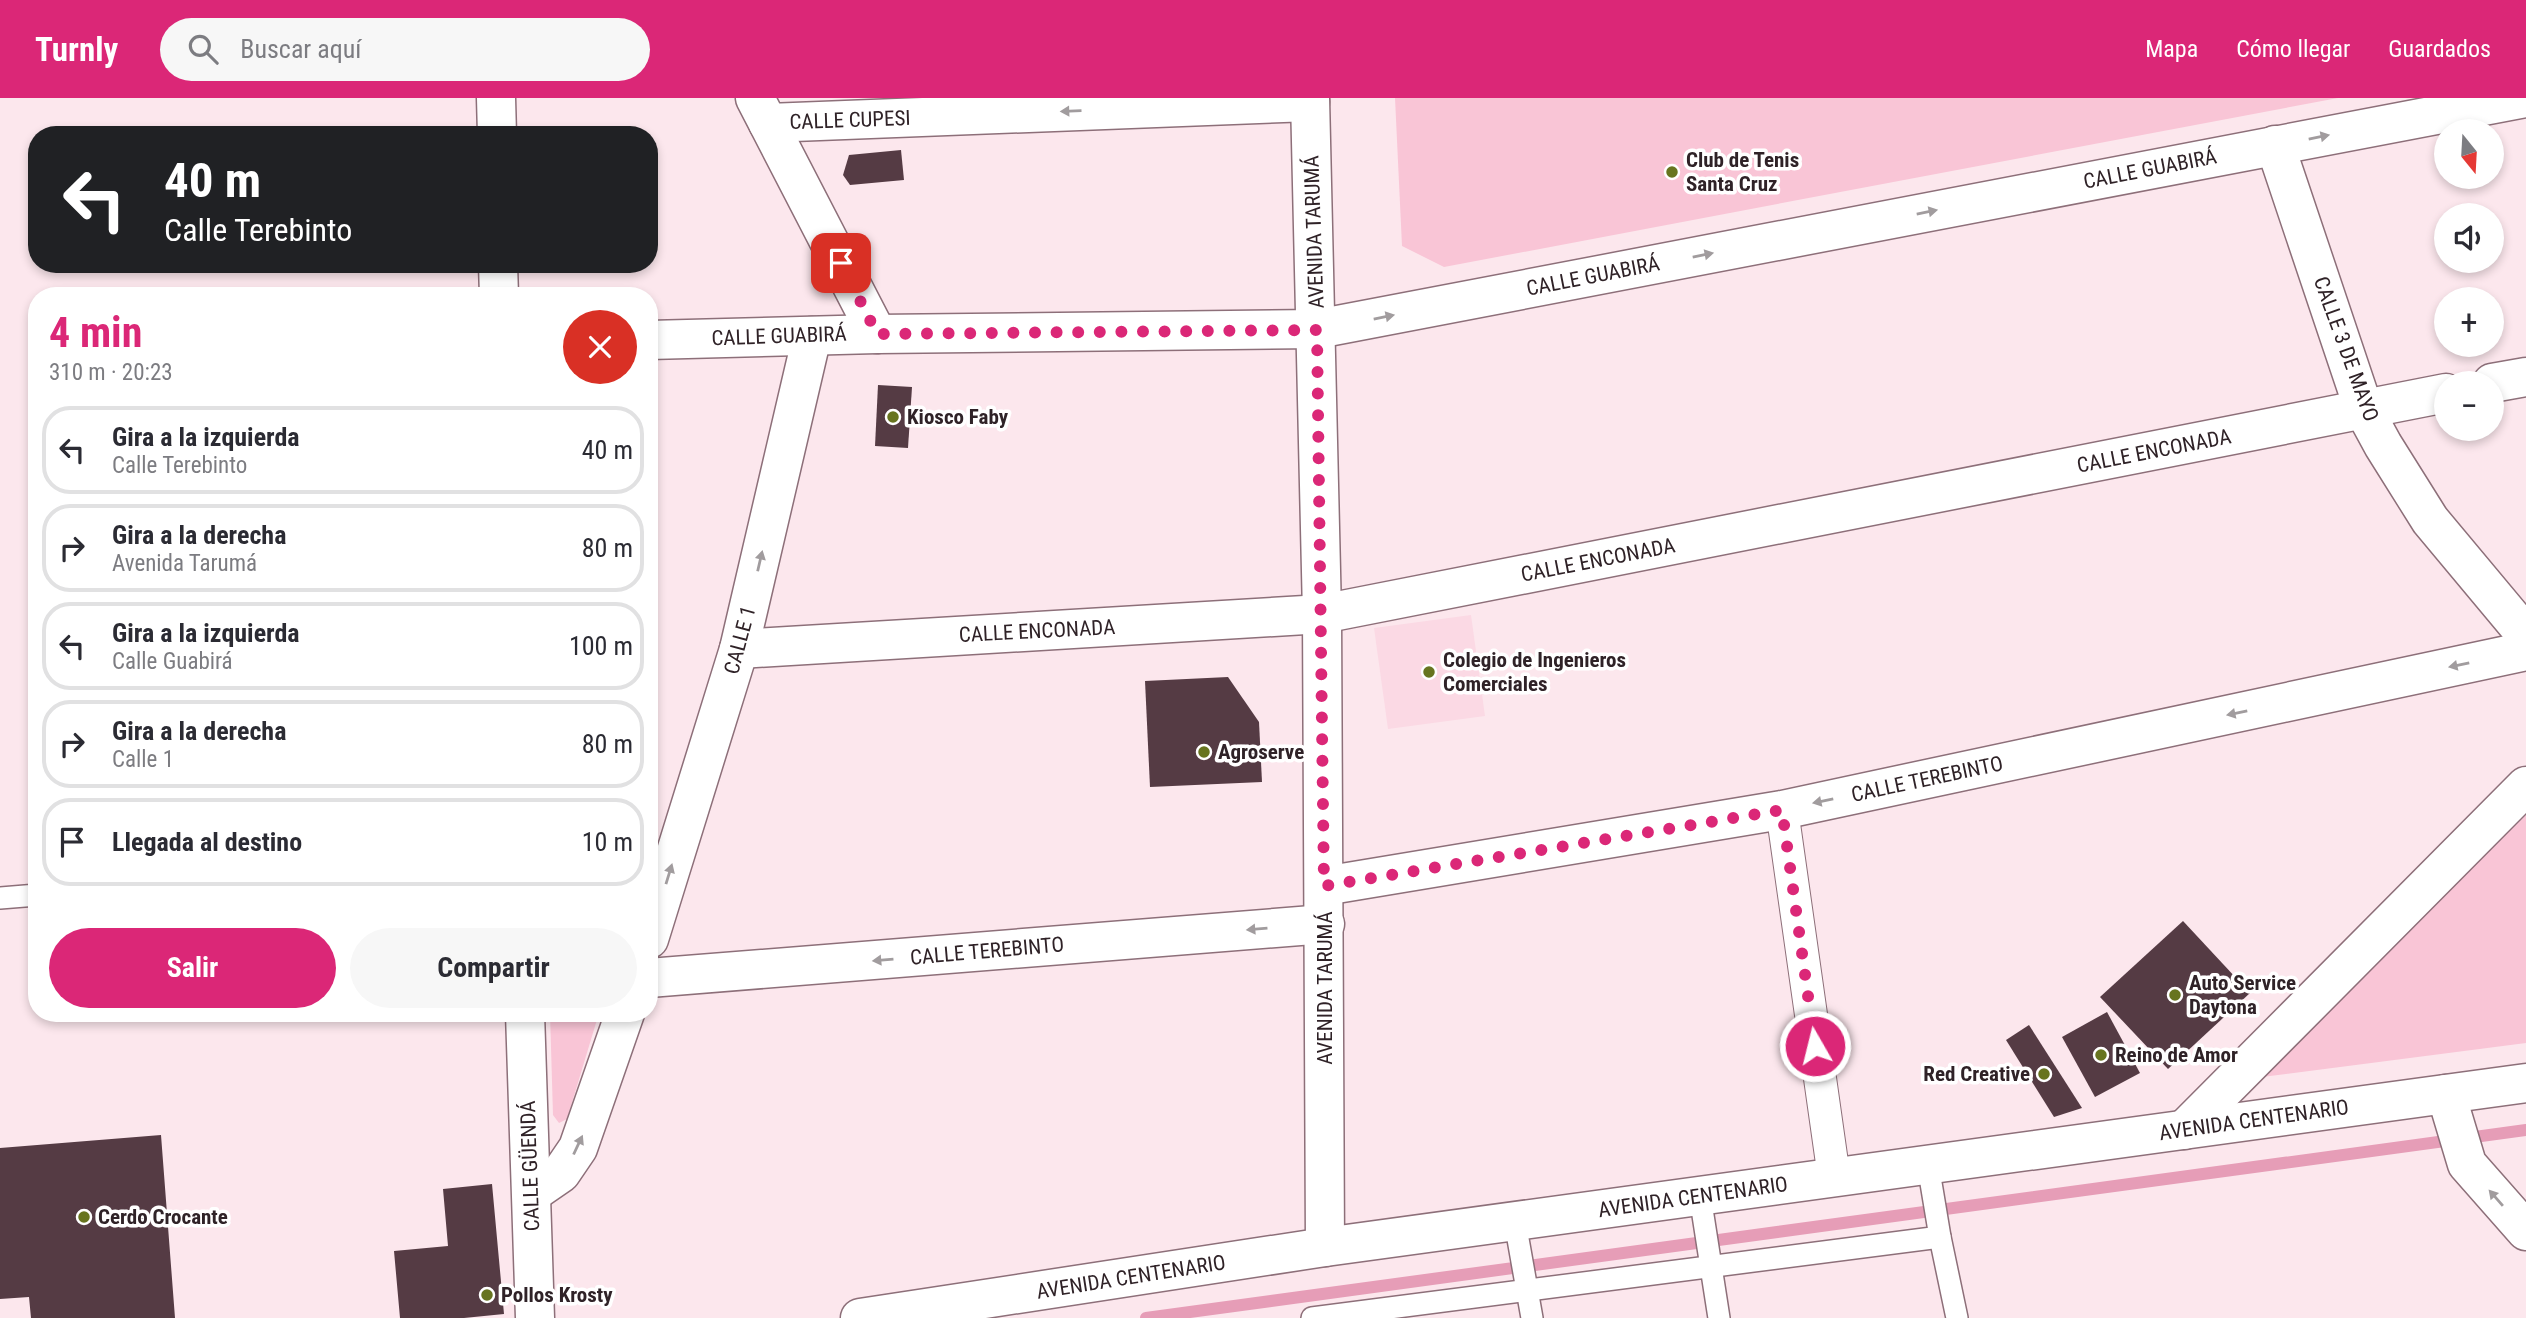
<!DOCTYPE html>
<html lang="es">
<head>
<meta charset="utf-8">
<style>
	body { margin:0; font-family:"Roboto Condensed",sans-serif; background:#f7f7f7; color:#2b2b33; height:100vh; display:flex; flex-direction:column; font-size:26px; white-space:nowrap }
	* { box-sizing:border-box; margin:0 }
	p { font-size:23px; color:#7c7c81 }
	.icon { flex:none; width:38px; height:38px; fill:none; stroke:currentColor; stroke-width:2; stroke-linecap:round; stroke-linejoin:round }
	.map { position:relative; flex:1; overflow:hidden }
	.sheet { position:absolute; left:28px; top:189px; width:630px; height:735px; display:flex; flex-direction:column; background:#fff; border-radius:28px; box-shadow:0 4px 10px #0003 }
	.sheet>* { flex:none }
	.banner { position:absolute; left:28px; top:28px; width:630px; height:147px; border-radius:28px; box-shadow:0 4px 10px #0003; background:#202124; color:#fff; overflow:hidden }
	.needle { width:46px; rotate:162deg }
	.tools { position:absolute; left:2434px; top:21px; display:grid; gap:14px }
	.tools a { display:grid; place-items:center; width:70px; height:70px; border-radius:50%; background:#fff; box-shadow:0 4px 10px #0003; font-size:35px }
	.pin { position:absolute; display:grid; place-items:center; width:60px; height:60px; color:#fff; margin:-30px; border-radius:14px; box-shadow:0 4px 10px #0006 }
	.me { position:absolute; width:77px; margin:-38px; rotate:352deg; stroke-linejoin:round; filter:drop-shadow(0 0 5px #0008) }
	.turn { display:flex; align-items:center; gap:24px; height:147px; padding:0 21px; font-size:32px }
	.turn .icon { width:91px; height:91px; stroke-width:2.5 }
	.turn b { display:block; font-size:49px; line-height:60px }
	.round { display:grid; place-items:center; flex:none; width:74px; height:74px; border-radius:37px; background:#f7f7f7 }
	.overview { display:flex; align-items:center; justify-content:space-between; height:119px; padding:0 21px }
	h1 { font-size:42px; font-weight:700; line-height:52px; color:#db2777 }
	.primary-button { display:flex; gap:14px; margin-top:auto; padding:14px 21px }
	.primary-button a { flex:1; height:80px; border-radius:42px; background:#db2777; color:#fff; font-size:28px; font-weight:700; line-height:80px; text-align:center }
	.primary-button a+a { background:#f7f7f7; color:#2b2b33 }
	ul { padding:0; list-style:none }
	li { display:flex; align-items:center; gap:21px; height:88px; margin:0 14px 10px; padding:0 7px; border:4px solid #e1e1e2; border-radius:28px }
	li div { flex:1 }
	li b { display:block; font-size:26px }
	li em { font-style:normal }
	header { display:flex; align-items:center; gap:42px; box-sizing:border-box; height:98px; padding:0 35px; background:#db2777; color:#fff }
	header strong { font-size:33px }
	nav { display:flex; gap:38px; margin-inline-start:auto; font-size:24px }
	.search { width:490px; height:63px; background:#f7f7f7; display:flex; align-items:center; gap:18px; box-sizing:border-box; padding:0 24px; border-radius:38px; color:#7c7c81; font-size:26px }
	.map>svg:first-child { display:block }
	.built { fill:#fbd9e4 }
	.green { fill:#f9c5d6 }
	.lines { fill:none; stroke-linecap:round; stroke-linejoin:round }
	.stream { stroke:#e69db7; stroke-width:12 }
	.building { fill:#553b44 }
	.service-casing { stroke:#8d6f79; stroke-width:24 }
	.pedestrian-casing { stroke:#8d6f79; stroke-width:34 }
	.minor-casing { stroke:#8d6f79; stroke-width:41 }
	.tertiary-casing { stroke:#8d6f79; stroke-width:41 }
	.service { stroke:#fff; stroke-width:21 }
	.pedestrian { stroke:#fff; stroke-width:32 }
	.minor { stroke:#fff; stroke-width:38 }
	.tertiary { stroke:#fff; stroke-width:38 }
	.oneway { fill:#a19c9e }
	.route { stroke:#db2777; stroke-width:12; stroke-dasharray:0 21.6 }
	.poi-dot { fill:#67741f; stroke:#fff; stroke-width:2.5 }
	.labels { text-anchor:middle; dominant-baseline:central; stroke-width:7; stroke-linejoin:round; paint-order:stroke }
	.street-label { font-size:21px; fill:#2f2227; stroke:#fff }
	.poi-label { font-size:21px; font-weight:bold; fill:#2f2227; stroke:#fff; text-anchor:start }
</style>
</head>
<body>
<header>
<strong>Turnly</strong>
<div class="search"><svg class="icon" aria-label="search" viewBox="0 0 24 24"><circle cx="10" cy="10" r="6"/><path d="M15 15l6 6"/></svg>Buscar aquí</div>
<nav><a>Mapa</a><a>Cómo llegar</a><a>Guardados</a></nav>
</header>
<div class="map">
<svg width="2526" height="1220" viewBox="0 0 2526 1220">
	<rect width="100%" height="100%" fill="#fce7ed"/>
	<polygon class="built" points="1471,517 1485,618 1388,631 1374,530"/>
	<g class="green">
		<polygon points="1395,0 2338,0 1444,169 1402,148"/>
		<polygon points="2526,717 2526,945 2254,980"/>
		<polygon points="550,915 599,915 567,1021 559,1025 553,1017"/>
	</g>
	<g class="lines">
		<polyline class="stream" points="1146,1220 2526,1032"/>
	</g>
	<g class="building">
		<polygon points="901,52 904,82 850,87 843,77 849,57"/>
		<polygon points="878,287 912,289 908,350 875,348"/>
		<polygon points="1228,579 1259,624 1262,684 1150,689 1145,583"/>
		<polygon points="2183,823 2250,895 2168,971 2100,899"/>
		<polygon points="2107,914 2140,975 2095,999 2062,939"/>
		<polygon points="2029,927 2082,1010 2054,1019 2006,942"/>
		<polygon points="161,1037 175,1220 31,1220 29,1199 0,1201 0,1050"/>
		<polygon points="492,1086 504,1216 464,1220 400,1220 394,1153 448,1148 443,1091"/>
	</g>
	<g class="lines">
		<defs>
			<g id="service">
				<polyline points="0,800 37,797"/>
				<polyline points="1928,1067 1940,1139"/>
				<polyline points="1700,1098 1719,1220"/>
				<polyline points="1515,1124 1532,1220"/>
				<polyline points="1312,1220 1940,1139 1957,1220"/>
			</g>
			<polyline id="pedestrian" points="1782,712 1834,1079"/>
			<g id="minor">
				<polyline points="496,0 497,37"/>
				<polyline points="755,0 877,236"/>
				<polyline points="1310,0 1322,516 1325,1149"/>
				<polyline points="768,25 1310,4"/>
				<polyline points="2275,47 2364,312 2383,347 2430,422 2526,537"/>
				<polyline points="498,166 499,198"/>
				<polyline points="649,242 877,236 1317,231 2525,0"/>
				<polyline points="2492,285 2526,279"/>
				<polyline points="739,551 1322,516 2446,295"/>
				<polyline points="1324,788 1782,712 2526,553"/>
				<polyline points="649,841 739,551 812,238"/>
				<polyline points="649,880 1325,826"/>
				<polyline points="525,915 535,1220"/>
				<polyline points="2446,996 2467,1066 2526,1133"/>
				<polyline points="2184,1032 2526,688"/>
				<polyline points="532,1095 561,1075 578,1050 625,915"/>
			</g>
			<polyline id="tertiary" points="860,1220 1325,1149 2526,985"/>
		</defs>
		<use href="#service" class="service-casing"/>
		<use href="#pedestrian" class="pedestrian-casing"/>
		<use href="#minor" class="minor-casing"/>
		<use href="#tertiary" class="tertiary-casing"/>
		<use href="#service" class="service"/>
		<use href="#pedestrian" class="pedestrian"/>
		<use href="#minor" class="minor"/>
		<use href="#tertiary" class="tertiary"/>
	</g>
	<defs><path id="oneway-solid" d="M-6-.8H1V-3.2L6.5 0L1 3.2V.8H-6Z" transform="scale(1.75)"/></defs>
	<g class="oneway">
		<use href="#oneway-solid" transform="translate(1071 13) rotate(178)"/>
		<use href="#oneway-solid" transform="translate(2319 39) rotate(-11)"/>
		<use href="#oneway-solid" transform="translate(1927 114) rotate(-11)"/>
		<use href="#oneway-solid" transform="translate(1703 157) rotate(-11)"/>
		<use href="#oneway-solid" transform="translate(1384 219) rotate(-11)"/>
		<use href="#oneway-solid" transform="translate(760 463) rotate(-77)"/>
		<use href="#oneway-solid" transform="translate(2459 567) rotate(168)"/>
		<use href="#oneway-solid" transform="translate(2237 615) rotate(168)"/>
		<use href="#oneway-solid" transform="translate(1823 703) rotate(168)"/>
		<use href="#oneway-solid" transform="translate(669 776) rotate(-73)"/>
		<use href="#oneway-solid" transform="translate(1257 831) rotate(175)"/>
		<use href="#oneway-solid" transform="translate(883 862) rotate(175)"/>
		<use href="#oneway-solid" transform="translate(578 1047) rotate(-65)"/>
		<use href="#oneway-solid" transform="translate(2496 1100) rotate(-131)"/>
	</g>
	<g class="lines">
		<polyline class="route" points="841,165 877,236 1317,232 1324,788 1782,712 1815,948"/>
	</g>
	<g class="poi-dot">
		<circle cx="1672" cy="74" r="7"/>
		<circle cx="893" cy="319" r="7"/>
		<circle cx="1429" cy="574" r="7"/>
		<circle cx="1204" cy="654" r="7"/>
		<circle cx="2175" cy="897" r="7"/>
		<circle cx="2101" cy="957" r="7"/>
		<circle cx="2044" cy="976" r="7"/>
		<circle cx="84" cy="1119" r="7"/>
		<circle cx="487" cy="1197" r="7"/>
	</g>
	<g class="labels">
		<g class="street-label">
			<text transform="translate(850 22) rotate(-2)">CALLE CUPESI</text>
			<text transform="translate(2150 71) rotate(-11)">CALLE GUABIRÁ</text>
			<text transform="translate(1314 134) rotate(-92)">AVENIDA TARUMÁ</text>
			<text transform="translate(1593 178) rotate(-11)">CALLE GUABIRÁ</text>
			<text transform="translate(779 238) rotate(-2)">CALLE GUABIRÁ</text>
			<text transform="translate(2346 251) rotate(70)">CALLE 3 DE MAYO</text>
			<text transform="translate(2154 353) rotate(-11)">CALLE ENCONADA</text>
			<text transform="translate(1598 462) rotate(-11)">CALLE ENCONADA</text>
			<text transform="translate(1037 533) rotate(-3)">CALLE ENCONADA</text>
			<text transform="translate(740 542) rotate(-75)">CALLE 1</text>
			<text transform="translate(1927 681) rotate(-12)">CALLE TEREBINTO</text>
			<text transform="translate(987 853) rotate(-5)">CALLE TEREBINTO</text>
			<text transform="translate(1325 890) rotate(-90)">AVENIDA TARUMÁ</text>
			<text transform="translate(2254 1022) rotate(-8)">AVENIDA CENTENARIO</text>
			<text transform="translate(530 1068) rotate(-92)">CALLE GÜENDÁ</text>
			<text transform="translate(1693 1099) rotate(-8)">AVENIDA CENTENARIO</text>
			<text transform="translate(1131 1179) rotate(-9)">AVENIDA CENTENARIO</text>
		</g>
		<g class="poi-label">
			<text x="1686" y="62">Club de Tenis<tspan x="1686" dy="24">Santa Cruz</tspan></text>
			<text x="907" y="319">Kiosco Faby</text>
			<text x="1443" y="562">Colegio de Ingenieros<tspan x="1443" dy="24">Comerciales</tspan></text>
			<text x="1218" y="654">Agroserve</text>
			<text x="2189" y="885">Auto Service<tspan x="2189" dy="24">Daytona</tspan></text>
			<text x="2115" y="957">Reino de Amor</text>
			<text x="2030" y="976" text-anchor="end">Red Creative</text>
			<text x="98" y="1119">Cerdo Crocante</text>
			<text x="501" y="1197">Pollos Krosty</text>
		</g>
	</g>
</svg>
<div class="tools">
<a><svg class="needle" viewBox="-14 -14 28 28"><path d="M0-13l5 13h-10z" fill="#e53935"/><path d="M0 13l5-13h-10z" fill="#7c7c81"/></svg></a>
<a><svg class="icon" aria-label="sound" viewBox="0 0 24 24"><path d="M4 9h4l5-4v14l-5-4H4zM17 9q2 3 0 6"/></svg></a>
<a>+</a>
<a>−</a>
</div>
<div class="pin" style="left:841px;top:165px;background:#d93025"><svg class="icon" aria-label="arrive" viewBox="0 0 24 24"><path d="M6 21V4h12l-3 4 3 4H6"/></svg></div>
<svg class="me" style="left:1815px;top:948px" viewBox="-20 -20 40 40"><circle r="17" fill="#db2777" stroke="#fff" stroke-width="3"/><path d="M0-11L8 9 0 5-8 9z" fill="#fff"/></svg>
<div class="banner">
<div class="turn"><svg class="icon" aria-label="left" viewBox="0 0 24 24"><path d="M17 20v-9H6M10 6l-5 5 5 5"/></svg><div><b>40 m</b>Calle Terebinto</div></div>
</div>
<section class="sheet">
<div class="overview"><div><h1>4 min</h1><p>310 m · 20:23</p></div><a class="round" style="background:#d93025;color:#fff"><svg class="icon" aria-label="close" viewBox="0 0 24 24"><path d="M6 6l12 12M18 6L6 18"/></svg></a></div>
<ul>
<li><svg class="icon" aria-label="left" viewBox="0 0 24 24"><path d="M17 20v-9H6M10 6l-5 5 5 5"/></svg><div><b>Gira a la izquierda</b><p>Calle Terebinto</p></div><em>40 m</em></li>
<li><svg class="icon" aria-label="right" viewBox="0 0 24 24"><path d="M7 20v-9h11M14 6l5 5-5 5"/></svg><div><b>Gira a la derecha</b><p>Avenida Tarumá</p></div><em>80 m</em></li>
<li><svg class="icon" aria-label="left" viewBox="0 0 24 24"><path d="M17 20v-9H6M10 6l-5 5 5 5"/></svg><div><b>Gira a la izquierda</b><p>Calle Guabirá</p></div><em>100 m</em></li>
<li><svg class="icon" aria-label="right" viewBox="0 0 24 24"><path d="M7 20v-9h11M14 6l5 5-5 5"/></svg><div><b>Gira a la derecha</b><p>Calle 1</p></div><em>80 m</em></li>
<li><svg class="icon" aria-label="arrive" viewBox="0 0 24 24"><path d="M6 21V4h12l-3 4 3 4H6"/></svg><div><b>Llegada al destino</b></div><em>10 m</em></li>
</ul>
<div class="primary-button"><a>Salir</a><a>Compartir</a></div>
</section>
</div>
</body>
</html>
